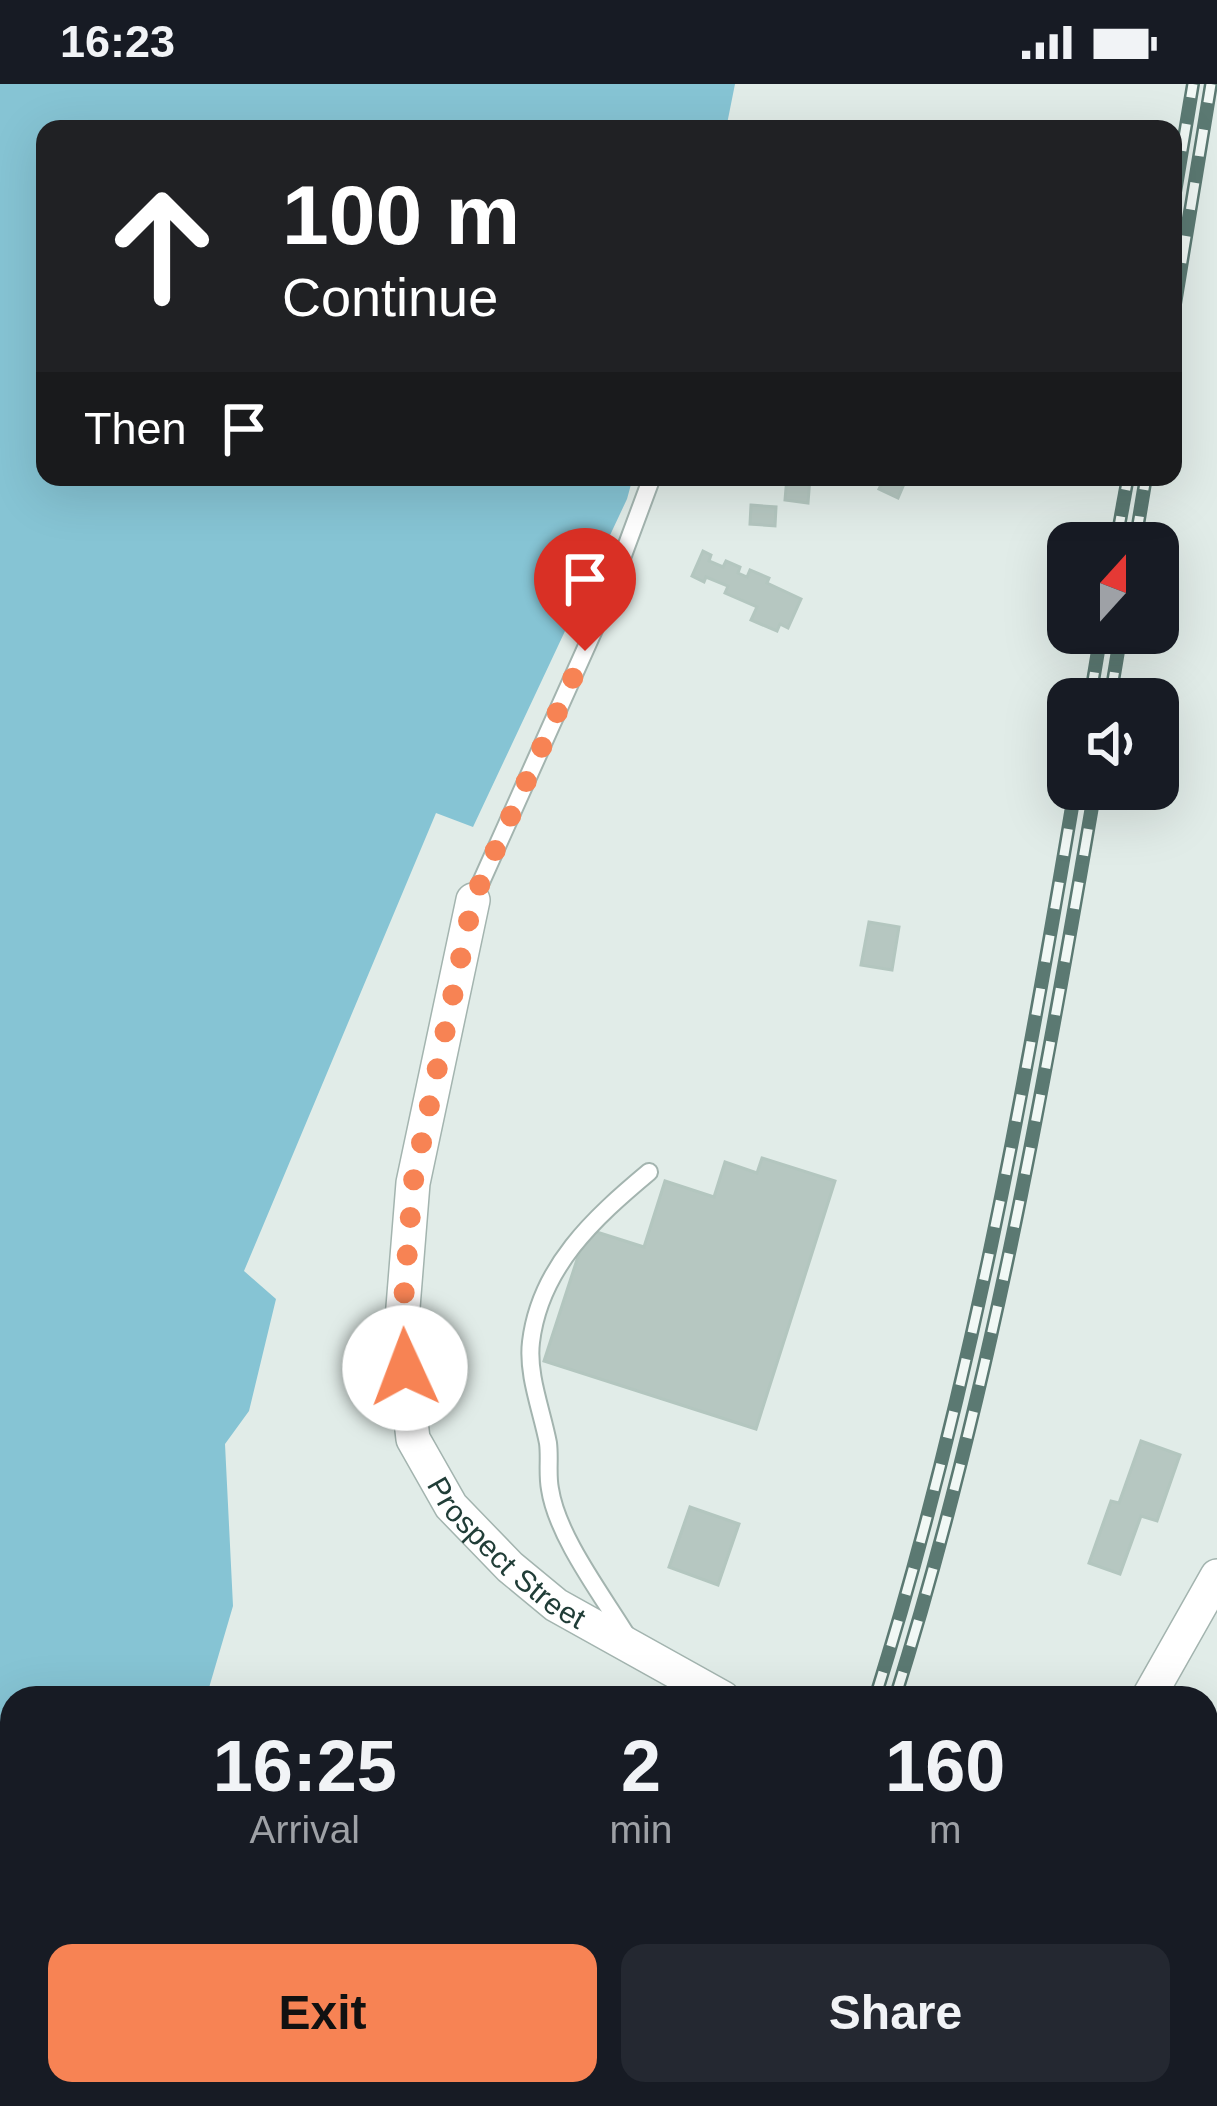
<!DOCTYPE html>
<html lang="en">
<head>
<meta charset="utf-8">
<style>
	body { margin:0; font-family:Arial,sans-serif; background:#242831; color:#f1f3f6; height:100vh; display:flex; flex-direction:column; font-size:45px; white-space:nowrap }
	* { box-sizing:border-box; margin:0 }
	p { font-size:39px; color:#9ea1a6 }
	.icon { flex:none; width:66px; height:66px; fill:none; stroke:currentColor; stroke-width:2; stroke-linecap:round; stroke-linejoin:round }
	.map { position:relative; flex:1; overflow:hidden }
	.details { position:absolute; left:0px; top:1602px; width:1218px; height:420px; display:flex; flex-direction:column; background:#171b24; border-radius:36px 36px 0 0; box-shadow:0 12px 48px #0002 }
	.details>* { flex:none }
	.hud { position:absolute; left:36px; top:36px; width:1146px; height:366px; border-radius:24px; box-shadow:0 12px 48px #0002; background:#202124; color:#fff; overflow:hidden }
	.needle { width:78px; rotate:21deg }
	.controls { position:absolute; left:1047px; top:438px; display:grid; gap:24px }
	.controls a { display:grid; place-items:center; width:132px; height:132px; border-radius:24px; background:#171b24; box-shadow:0 12px 48px #0002; font-size:60px }
	.pin { position:absolute; display:grid; place-items:center; width:102px; height:102px; color:#fff; margin:-123px -51px; border-radius:50% 50% 50% 0; rotate:-45deg; box-shadow:0 0 12px #0007 }
	.pin .icon { rotate:45deg }
	.me { position:absolute; width:132px; margin:-66px; rotate:358deg; stroke-linejoin:round; filter:drop-shadow(0 0 9px #0008) }
	.turn { display:flex; align-items:center; gap:42px; height:252px; padding:0 48px; font-size:54px }
	.turn .icon { width:156px; height:156px; stroke-width:2.5 }
	.turn b { display:block; font-size:84px; line-height:102px }
	.then { display:flex; align-items:center; height:114px; padding:0 48px; background:#0003; gap:24px; font-size:45px }
	.eta { display:flex; justify-content:space-evenly; align-items:center; height:204px; text-align:center }
	.eta b { font-size:72px; font-weight:700; line-height:84px }
	.cta { display:flex; gap:24px; margin-top:auto; padding:24px 48px }
	.cta a { flex:1; height:138px; border-radius:24px; background:#f78354; color:#111; font-size:48px; font-weight:700; line-height:138px; text-align:center }
	.cta a+a { background:#242831; color:#f1f3f6 }
	.status { display:flex; justify-content:space-between; align-items:center; height:84px; padding:0 60px; background:#171b24; direction:ltr }
	.status svg { height:33px; fill:currentColor }
	.map>svg:first-child { display:block }
	.water { fill:#86c4d4 }
	.building { fill:#b6c7c1; stroke:#b3c6bf; stroke-width:3 }
	.lines { fill:none; stroke-linecap:round; stroke-linejoin:round }
	.service-casing { stroke:#a3b4af; stroke-width:20 }
	.minor-casing { stroke:#a3b4af; stroke-width:36 }
	.service { stroke:#fff; stroke-width:16 }
	.minor { stroke:#fff; stroke-width:33 }
	.rail-casing { stroke:#5b7972; stroke-width:14 }
	.rail { stroke:#f1f8f5; stroke-width:9; stroke-dasharray:27; stroke-linecap:butt }
	.route { stroke:#f78354; stroke-width:21; stroke-dasharray:0 37.8 }
	.labels { text-anchor:middle; dominant-baseline:central; stroke-width:10; stroke-linejoin:round; paint-order:stroke }
	.street-label { font-size:30px; fill:#203d37; stroke:#f1f8f5 }
</style>
</head>
<body>
<div class="status"><b>16:23</b><svg viewBox="0 0 49 12"><path d="M0 12V9h3v3zM5 12V6h3v6zM10 12V3h3v9zM15 12V0h3v12zM26 1h20v11H26zM47 4h2v5h-2z"/></svg></div>
<div class="map">
<svg width="1217" height="2022" viewBox="0 0 1217 2022">
	<rect width="100%" height="100%" fill="#e1ece8"/>
	<polygon class="water" points="0,0 735,0 726,45 45,45 45,393 633,393 627,415 473,743 436,729 244,1187 276,1215 249,1327 225,1360 233,1522 206,1614 12,1614 12,1946 0,1942"/>
	<g class="building">
		<polygon points="787,393 810,393 808,419 785,416"/>
		<polygon points="885,393 907,393 898,414 879,405"/>
		<polygon points="751,421 776,423 775,442 750,440"/>
		<polygon points="703,467 711,471 709,477 723,483 726,477 740,483 738,489 747,493 750,486 769,494 767,499 801,515 788,544 780,540 777,547 751,536 757,523 725,509 728,502 706,493 704,498 692,492"/>
		<polygon points="869,838 899,843 892,886 861,881"/>
		<polygon points="762,1074 835,1097 756,1345 544,1277 587,1145 644,1163 665,1097 714,1113 725,1078 757,1089"/>
		<polygon points="1141,1357 1180,1371 1157,1437 1141,1432 1120,1490 1089,1479 1111,1417 1119,1419"/>
		<polygon points="690,1423 739,1440 718,1501 669,1483"/>
		<polygon points="199,2010 237,2010 241,2022 196,2022"/>
	</g>
	<g class="lines">
		<defs>
			<g id="service">
				<polyline points="473,816 602,528 652,393"/>
				<path d="M627,1552C602,1511 557,1452 550,1405C547,1390 550,1374 548,1359C542,1327 527,1291 531,1258C540,1183 594,1134 649,1088"/>
			</g>
			<g id="minor">
				<path id="s1" d="M473,816L413,1099L401,1248L413,1355L451,1422L510,1483L556,1521L723,1614"/>
				<polyline points="1148,1614 1217,1492"/>
				<polyline points="650,2022 655,2010"/>
			</g>
		</defs>
		<use href="#service" class="service-casing"/>
		<use href="#minor" class="minor-casing"/>
		<use href="#service" class="service"/>
		<use href="#minor" class="minor"/>
		<defs>
			<g id="rail">
				<polyline points="1173,120 1193,0"/>
				<polyline points="1173,232 1211,0"/>
				<polyline points="1116,459 1128,393"/>
				<polyline points="1135,459 1146,393"/>
				<polyline points="1090,615 1101,549"/>
				<polyline points="1110,615 1121,549"/>
				<path d="M875,1614C968,1317 1024,1011 1075,705"/>
				<path d="M895,1614C988,1317 1043,1011 1095,705"/>
				<polyline points="725,2022 731,2010"/>
				<polyline points="746,2022 752,2010"/>
			</g>
		</defs>
		<use href="#rail" class="rail-casing"/>
		<use href="#rail" class="rail"/>
	</g>
	<g class="lines">
		<polyline class="route" points="405,1284 401,1248 413,1099 473,816 585,567"/>
	</g>
	<g class="labels">
		<g class="street-label">
			<text stroke="none"><textPath href="#s1" startOffset="696">Prospect Street</textPath></text>
		</g>
	</g>
</svg>
<div class="controls">
<a><svg class="needle" viewBox="-14 -14 28 28"><path d="M0-13l5 13h-10z" fill="#e53935"/><path d="M0 13l5-13h-10z" fill="#9ea1a6"/></svg></a>
<a><svg class="icon" aria-label="sound" viewBox="0 0 24 24"><path d="M4 9h4l5-4v14l-5-4H4zM17 9q2 3 0 6"/></svg></a>
</div>
<div class="pin" style="left:585px;top:567px;background:#d93025"><svg class="icon" aria-label="arrive" viewBox="0 0 24 24"><path d="M6 21V4h12l-3 4 3 4H6"/></svg></div>
<svg class="me" style="left:405px;top:1284px" viewBox="-20 -20 40 40"><circle r="19" fill="#fff"/><path d="M0-13L10 11 0 6-10 11z" fill="#f78354"/></svg>
<div class="hud">
<div class="turn"><svg class="icon" aria-label="ahead" viewBox="0 0 24 24"><path d="M12 20V5M6 11l6-6 6 6"/></svg><div><b>100 m</b>Continue</div></div>
<div class="then">Then<svg class="icon" aria-label="arrive" viewBox="0 0 24 24"><path d="M6 21V4h12l-3 4 3 4H6"/></svg></div>
</div>
<section class="details">
<div class="eta">
<div><b>16:25</b><p>Arrival</p></div>
<div><b>2</b><p>min</p></div>
<div><b>160</b><p>m</p></div>
</div>
<div class="cta"><a>Exit</a><a>Share</a></div>
</section>
</div>
</body>
</html>
